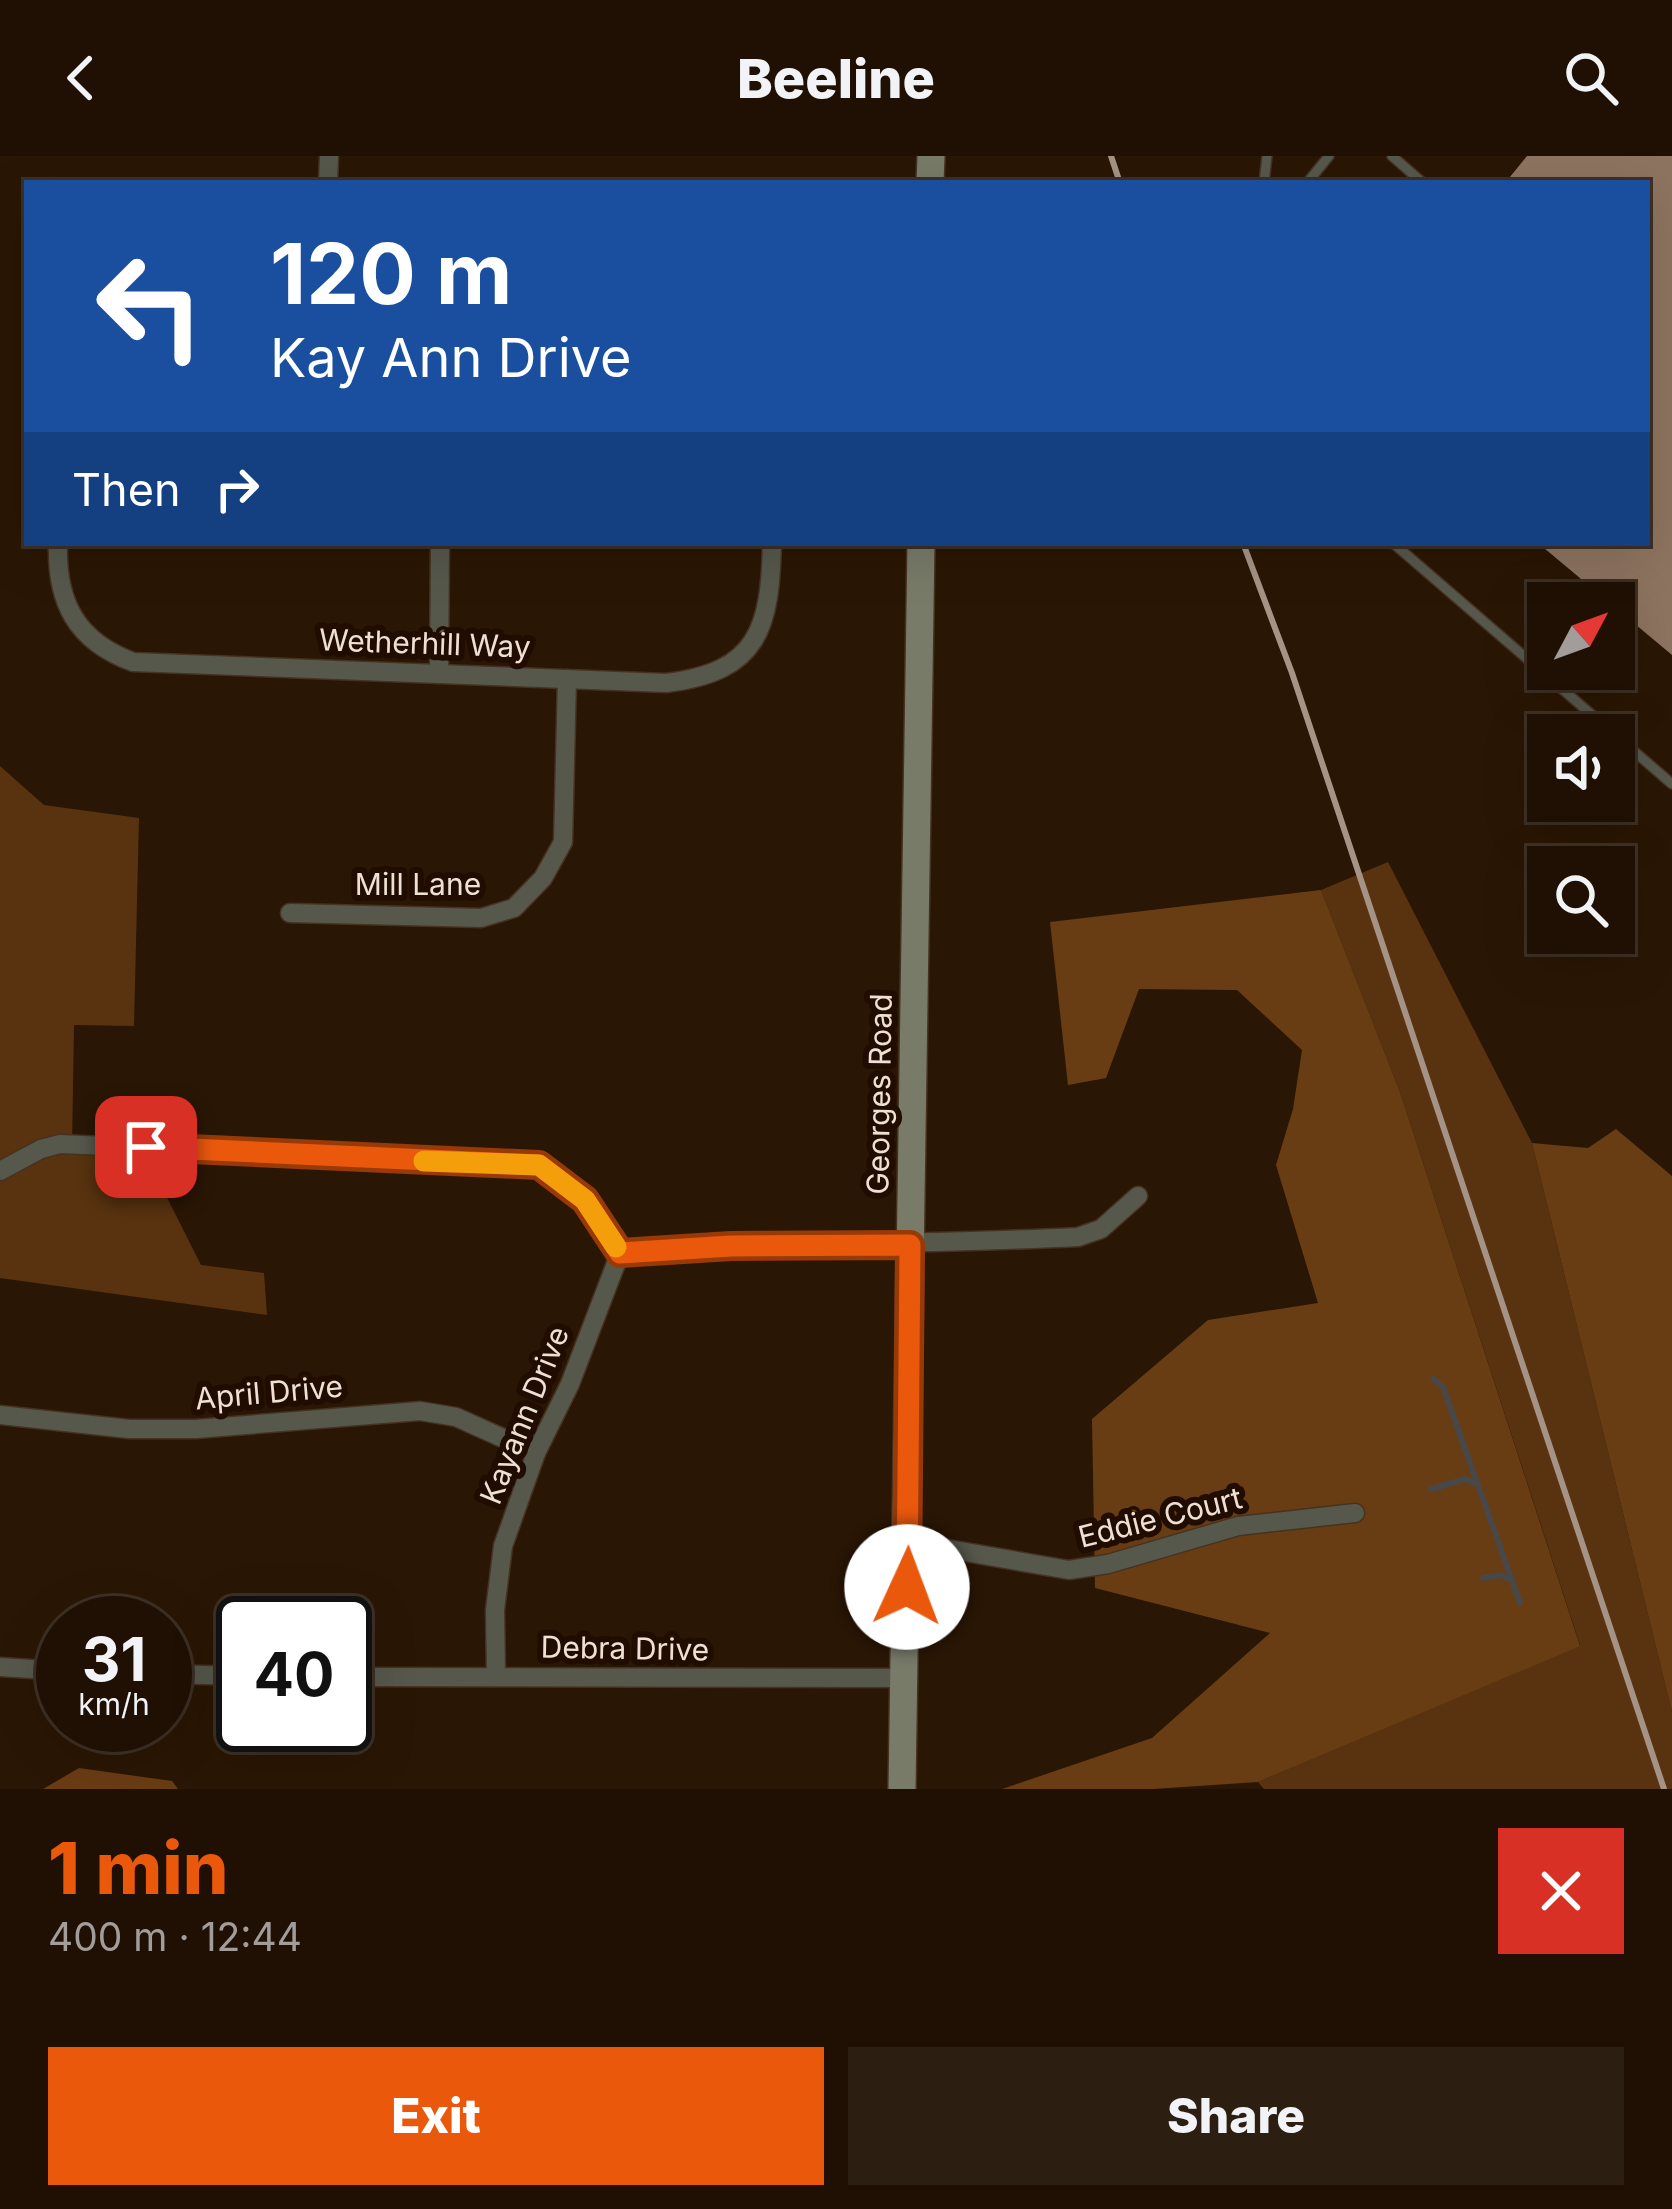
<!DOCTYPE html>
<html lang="en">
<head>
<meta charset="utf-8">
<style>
	body { margin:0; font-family:Inter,sans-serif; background:#2d1e12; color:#f1f3f6; height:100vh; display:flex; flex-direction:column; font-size:45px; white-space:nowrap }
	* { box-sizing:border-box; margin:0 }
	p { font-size:39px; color:#a29d9a }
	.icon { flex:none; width:66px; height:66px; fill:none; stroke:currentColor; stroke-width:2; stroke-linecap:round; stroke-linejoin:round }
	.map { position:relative; height:1633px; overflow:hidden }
	.details { display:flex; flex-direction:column; background:#201003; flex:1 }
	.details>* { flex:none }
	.banner { position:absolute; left:24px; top:24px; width:1626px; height:366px; border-radius:0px; box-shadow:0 12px 48px #0002,0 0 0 3px #3d3025; background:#1a4fa0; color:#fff; overflow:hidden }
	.needle { width:78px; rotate:49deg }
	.controls { position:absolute; left:1527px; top:426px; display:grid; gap:24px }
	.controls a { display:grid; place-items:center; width:108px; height:108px; border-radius:0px; background:#201003; box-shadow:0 12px 48px #0002,0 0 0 3px #3d3025; font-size:60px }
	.speed { position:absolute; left:36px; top:1440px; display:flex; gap:24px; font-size:60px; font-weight:700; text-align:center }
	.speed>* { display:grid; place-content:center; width:156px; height:156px; border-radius:50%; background:#201003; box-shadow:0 12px 48px #0002,0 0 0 3px #3d3025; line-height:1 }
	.speed small { font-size:30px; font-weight:400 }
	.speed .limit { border:6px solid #111; border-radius:18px; background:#fff; color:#111 }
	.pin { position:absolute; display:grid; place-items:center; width:102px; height:102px; color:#fff; margin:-51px; border-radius:24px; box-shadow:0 6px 18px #0006 }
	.me { position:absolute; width:132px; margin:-66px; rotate:2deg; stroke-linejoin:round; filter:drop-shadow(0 0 9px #0008) }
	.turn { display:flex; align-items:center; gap:42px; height:252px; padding:0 48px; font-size:54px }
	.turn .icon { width:156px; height:156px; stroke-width:2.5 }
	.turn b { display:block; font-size:84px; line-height:102px }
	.then { display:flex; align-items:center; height:114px; padding:0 48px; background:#0003; gap:24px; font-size:45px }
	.round { display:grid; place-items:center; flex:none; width:126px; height:126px; border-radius:0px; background:#2d1e12 }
	.head { display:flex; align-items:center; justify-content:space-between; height:204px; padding:0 48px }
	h1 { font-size:72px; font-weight:800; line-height:90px; color:#ea580c }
	.cta { display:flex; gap:24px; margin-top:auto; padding:24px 48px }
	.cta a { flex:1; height:138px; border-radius:0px; background:#ea580c; color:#fff; font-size:48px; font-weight:800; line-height:138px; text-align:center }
	.cta a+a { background:#2d1e12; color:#f1f3f6 }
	header { display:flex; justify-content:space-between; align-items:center; height:156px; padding:0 48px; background:#201003; font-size:54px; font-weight:800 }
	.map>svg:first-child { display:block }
	.green { fill:#59330f }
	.forest { fill:#693d14 }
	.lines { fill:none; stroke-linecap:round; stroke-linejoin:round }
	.stream { stroke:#484848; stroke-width:6 }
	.building { fill:#8d7460 }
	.lane-casing { stroke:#463221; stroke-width:12 }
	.street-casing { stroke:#463221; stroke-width:21 }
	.secondary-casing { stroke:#463221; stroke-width:30 }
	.lane { stroke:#56584c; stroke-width:9 }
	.street { stroke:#56584c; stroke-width:18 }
	.secondary { stroke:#787b68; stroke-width:27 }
	.rail { stroke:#a59486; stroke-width:6 }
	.route-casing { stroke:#983908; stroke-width:30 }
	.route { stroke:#ea580c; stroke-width:21 }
	.slow { stroke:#f59e0b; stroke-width:21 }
	.labels { text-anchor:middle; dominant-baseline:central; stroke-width:12; stroke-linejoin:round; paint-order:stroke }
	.street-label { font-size:30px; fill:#efe0d5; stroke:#200c00 }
</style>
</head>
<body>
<header><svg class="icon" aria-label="back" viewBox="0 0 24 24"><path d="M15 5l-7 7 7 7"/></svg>Beeline<svg class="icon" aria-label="search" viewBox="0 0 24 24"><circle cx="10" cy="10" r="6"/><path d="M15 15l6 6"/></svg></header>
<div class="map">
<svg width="1672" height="1633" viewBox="0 0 1672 1633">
	<rect width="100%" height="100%" fill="#2a1604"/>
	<g class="green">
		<polygon points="0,610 44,649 139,662 134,870 74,869 72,992 144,996 201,1109 264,1117 267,1159 0,1122"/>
		<polygon points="1388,706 1532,987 1672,1556 1672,1633 1264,1633 1258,1626 1580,1489 1400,936 1321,734"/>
	</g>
	<g class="forest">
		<polygon points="1321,734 1400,936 1580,1490 1258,1626 1153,1633 1002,1633 1152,1582 1270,1477 1095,1432 1092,1263 1208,1164 1318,1147 1276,1009 1293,953 1302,894 1237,834 1139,833 1106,922 1068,929 1050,766"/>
		<polygon points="1616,973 1672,1020 1672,1556 1532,987 1588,992"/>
		<polygon points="79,1612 172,1625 178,1633 43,1633"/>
	</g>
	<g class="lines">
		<g class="stream">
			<polyline points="1433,1223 1443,1231 1520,1447"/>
			<polyline points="1431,1333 1465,1323 1477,1328"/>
			<polyline points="1483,1422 1499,1419 1512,1424"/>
		</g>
	</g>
	<polygon class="building" points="1527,0 1672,0 1672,499 1538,387 1647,387 1647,27 1505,27"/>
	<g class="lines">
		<defs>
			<g id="lane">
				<polyline points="1392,0 1423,27"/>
				<polyline points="1264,27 1267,0"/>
				<polyline points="1307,27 1329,0"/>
				<polyline points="1393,387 1672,628"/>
			</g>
			<g id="street">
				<polyline points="328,27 329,0"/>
				<path d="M58,387C56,446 76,485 133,506L666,527C759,516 770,472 772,387"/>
				<polyline points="439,518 440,387"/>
				<polyline points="290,757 481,762 514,752 543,722 563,686 567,523"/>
				<polyline points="0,1015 41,993 60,988 539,1009 585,1044 620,1097"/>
				<path d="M620,1097C773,1086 926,1089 1078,1081L1101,1073L1138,1040"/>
				<polyline points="0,1259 129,1273 196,1273 420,1255 456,1261 536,1297"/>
				<polyline points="908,1386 1069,1414 1108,1408 1238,1370 1355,1357"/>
				<polyline points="0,1511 63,1515"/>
				<polyline points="165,1518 243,1520"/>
				<polyline points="496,1519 495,1454 503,1390 536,1297 570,1228 620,1097"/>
				<polyline points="345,1521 904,1522"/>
			</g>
			<g id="secondary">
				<polyline points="930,27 931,0"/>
				<polyline points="902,1633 921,387"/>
			</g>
		</defs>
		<use href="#lane" class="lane-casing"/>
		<use href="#street" class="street-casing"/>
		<use href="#secondary" class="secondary-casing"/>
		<use href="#lane" class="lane"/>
		<use href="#street" class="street"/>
		<use href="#secondary" class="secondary"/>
		<g class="rail">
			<polyline points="1111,0 1120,27"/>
			<polyline points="1243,387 1292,517 1664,1633"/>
		</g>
	</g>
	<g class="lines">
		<defs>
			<polyline id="route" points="146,991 539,1009 585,1044 620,1097 731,1090 910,1089 907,1431"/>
		</defs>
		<use href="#route" class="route-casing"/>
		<use href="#route" class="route"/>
		<polyline class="slow" points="424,1005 539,1009 585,1044 616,1091"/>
	</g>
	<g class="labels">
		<g class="street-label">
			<text transform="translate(425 487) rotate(2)">Wetherhill Way</text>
			<text x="418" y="728">Mill Lane</text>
			<text transform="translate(879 938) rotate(-89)">Georges Road</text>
			<text transform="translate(269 1236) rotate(-5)">April Drive</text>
			<text transform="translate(524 1259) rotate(-68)">Kayann Drive</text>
			<text transform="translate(1160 1361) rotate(-14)">Eddie Court</text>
			<text transform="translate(625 1492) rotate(1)">Debra Drive</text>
		</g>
	</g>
</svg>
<div class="controls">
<a><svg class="needle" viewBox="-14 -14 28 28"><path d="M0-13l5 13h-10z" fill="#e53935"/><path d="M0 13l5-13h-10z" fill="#a29d9a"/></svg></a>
<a><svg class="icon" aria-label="sound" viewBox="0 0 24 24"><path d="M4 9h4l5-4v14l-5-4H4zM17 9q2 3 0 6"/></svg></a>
<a><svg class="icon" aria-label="search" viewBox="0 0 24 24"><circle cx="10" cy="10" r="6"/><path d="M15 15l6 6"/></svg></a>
</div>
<div class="speed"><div>31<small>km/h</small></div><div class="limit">40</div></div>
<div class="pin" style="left:146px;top:991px;background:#d93025"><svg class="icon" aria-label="arrive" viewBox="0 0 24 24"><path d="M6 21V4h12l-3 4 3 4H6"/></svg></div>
<svg class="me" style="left:907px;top:1431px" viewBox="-20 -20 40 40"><circle r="19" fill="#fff"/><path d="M0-13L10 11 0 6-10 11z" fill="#ea580c"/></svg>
<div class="banner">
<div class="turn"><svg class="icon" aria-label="left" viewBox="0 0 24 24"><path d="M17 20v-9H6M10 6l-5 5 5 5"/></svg><div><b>120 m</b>Kay Ann Drive</div></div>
<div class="then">Then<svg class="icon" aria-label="right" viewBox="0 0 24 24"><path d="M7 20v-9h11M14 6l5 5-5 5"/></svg></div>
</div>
</div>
<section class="details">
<div class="head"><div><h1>1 min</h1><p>400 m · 12:44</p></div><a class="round" style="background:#d93025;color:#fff"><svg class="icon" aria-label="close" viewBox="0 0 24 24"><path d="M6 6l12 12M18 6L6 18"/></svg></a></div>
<div class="cta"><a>Exit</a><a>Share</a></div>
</section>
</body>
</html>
